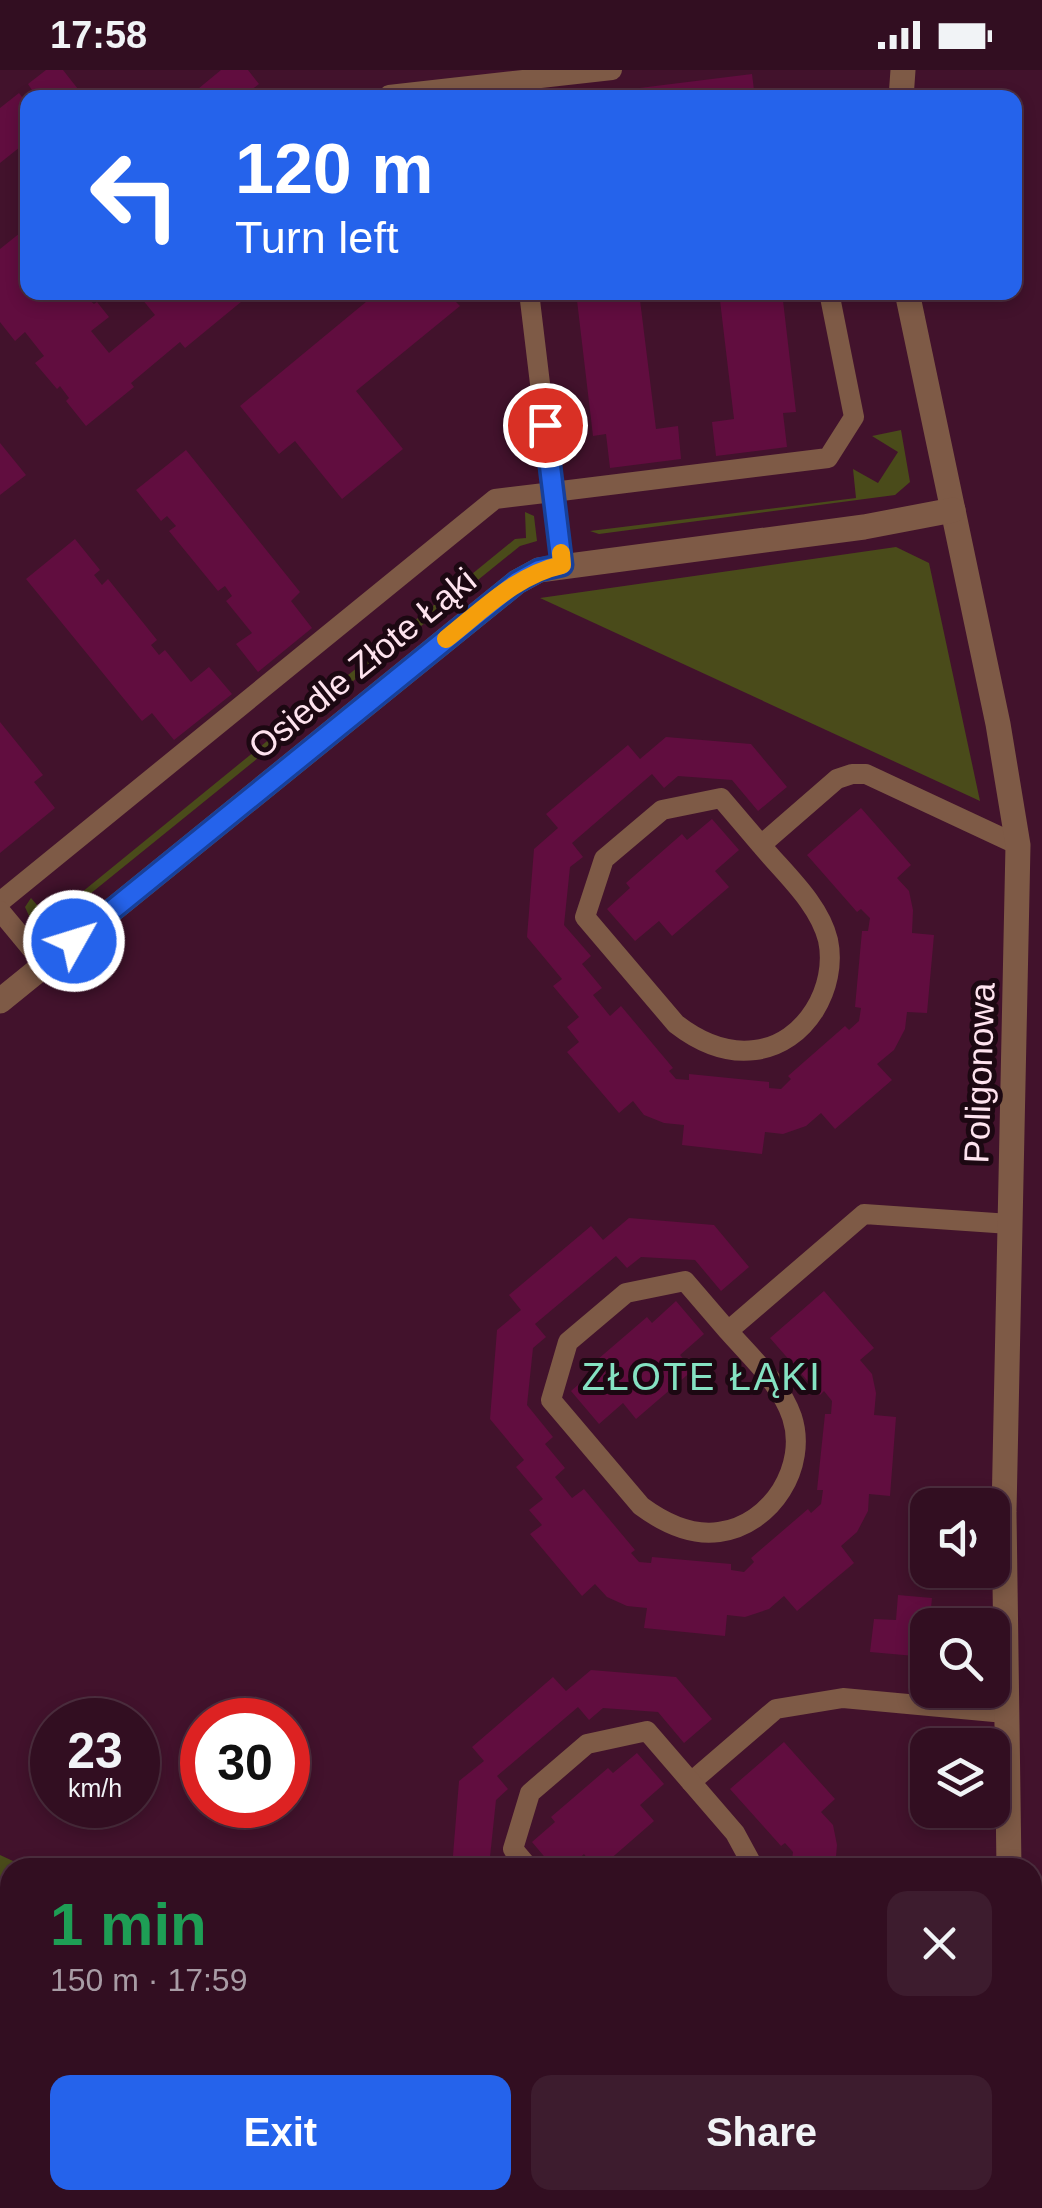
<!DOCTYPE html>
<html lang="en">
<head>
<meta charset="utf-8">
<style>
	body { margin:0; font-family:Helvetica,sans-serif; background:#3d1c2e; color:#f1f3f6; height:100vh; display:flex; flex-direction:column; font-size:38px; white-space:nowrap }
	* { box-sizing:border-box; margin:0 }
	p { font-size:32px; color:#a89ca5 }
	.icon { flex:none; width:55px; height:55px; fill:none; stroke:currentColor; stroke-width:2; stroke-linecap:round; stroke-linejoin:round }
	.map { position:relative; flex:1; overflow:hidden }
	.drawer { position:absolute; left:0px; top:1788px; width:1042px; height:352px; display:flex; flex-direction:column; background:#320e21; border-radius:30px 30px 0 0; box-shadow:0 5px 15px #0003,0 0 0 2px #4d2e3f }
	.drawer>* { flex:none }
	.top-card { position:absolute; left:20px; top:20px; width:1002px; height:210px; border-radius:20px; box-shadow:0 5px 15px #0003,0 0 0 2px #4d2e3f; background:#2563eb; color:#fff; overflow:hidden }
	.controls { position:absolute; left:910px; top:1418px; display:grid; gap:20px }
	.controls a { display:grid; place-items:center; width:100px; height:100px; border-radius:20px; background:#320e21; box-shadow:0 5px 15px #0003,0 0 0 2px #4d2e3f; font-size:50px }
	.speed { position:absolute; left:30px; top:1628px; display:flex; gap:20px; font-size:50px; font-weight:700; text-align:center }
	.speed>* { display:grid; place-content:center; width:130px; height:130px; border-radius:50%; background:#320e21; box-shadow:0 5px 15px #0003,0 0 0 2px #4d2e3f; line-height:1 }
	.speed small { font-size:25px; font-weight:400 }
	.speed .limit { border:15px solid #d22; background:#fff; color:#111 }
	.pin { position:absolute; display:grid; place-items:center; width:85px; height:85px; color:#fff; margin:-42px; border:5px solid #fff; border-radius:50%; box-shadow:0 2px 10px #0007 }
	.me { position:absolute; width:110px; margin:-55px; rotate:51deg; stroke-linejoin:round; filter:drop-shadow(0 0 8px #0008) }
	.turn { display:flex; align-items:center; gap:35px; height:210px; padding:0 50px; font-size:45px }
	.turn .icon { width:130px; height:130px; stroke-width:2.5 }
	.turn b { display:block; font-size:70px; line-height:85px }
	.round { display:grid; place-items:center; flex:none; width:105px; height:105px; border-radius:20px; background:#3d1c2e }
	.summary { display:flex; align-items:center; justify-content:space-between; height:170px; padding:0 50px }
	h1 { font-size:60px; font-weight:700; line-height:75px; color:#1e9e55 }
	.cta { display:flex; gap:20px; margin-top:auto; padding:20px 50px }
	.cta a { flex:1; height:115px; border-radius:20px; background:#2563eb; color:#fff; font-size:40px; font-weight:700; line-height:115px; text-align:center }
	.cta a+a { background:#3d1c2e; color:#f1f3f6 }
	.status { display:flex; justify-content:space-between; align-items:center; height:70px; padding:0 50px; background:#320e21; direction:ltr }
	.status svg { height:28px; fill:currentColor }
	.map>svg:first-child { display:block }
	.green { fill:#4a4b1a }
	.building { fill:#610d3f }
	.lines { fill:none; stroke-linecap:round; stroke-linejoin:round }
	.service { stroke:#7e5a46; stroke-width:20 }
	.minor { stroke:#7e5a46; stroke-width:25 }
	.route-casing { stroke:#184099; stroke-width:25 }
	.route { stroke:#2563eb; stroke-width:18 }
	.slow { stroke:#f59e0b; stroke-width:18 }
	.labels { text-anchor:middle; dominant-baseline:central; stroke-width:10; stroke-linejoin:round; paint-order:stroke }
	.street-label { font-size:35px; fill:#fee3ee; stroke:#1c0812 }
	.neighbourhood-label { font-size:38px; letter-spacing:2.5px; fill:#85e2c2; stroke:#1c0812 }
</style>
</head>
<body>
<div class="status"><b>17:58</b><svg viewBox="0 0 49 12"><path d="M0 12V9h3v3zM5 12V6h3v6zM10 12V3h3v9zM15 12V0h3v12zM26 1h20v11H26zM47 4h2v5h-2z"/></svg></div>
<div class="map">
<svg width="1042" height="2138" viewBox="0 0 1042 2138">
	<rect width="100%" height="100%" fill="#42122c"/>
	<g class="green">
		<polygon points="901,360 910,412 895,425 599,464 590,461 856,428 853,399 878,413 898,382 872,366"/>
		<polygon points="525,442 534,446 537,471 520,476 48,858 41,858 30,848 25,837 31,828 49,849 515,469 526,468"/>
		<polygon points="896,477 929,493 980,731 540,528"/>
		<polygon points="0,1785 26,1797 10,1798 10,2130 744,2130 761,2138 0,2138"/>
	</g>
	<g class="building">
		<polygon points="46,0 63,0 85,28 28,28 28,87 20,77 0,93 0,38 19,23 22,27 32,20 28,14"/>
		<polygon points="221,0 248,0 259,14 245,25 247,28 187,28"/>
		<polygon points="752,4 755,28 583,28 583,25"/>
		<polygon points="25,159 28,222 91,222 94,226 89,230 94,234 97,232 109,247 91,261 109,283 155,245 142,229 149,222 243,222 247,227 185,278 180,272 131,313 134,317 86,356 66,331 69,328 60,316 57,319 35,293 44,286 25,262 15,271 0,252 0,179"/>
		<polygon points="378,222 467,222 456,232 460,236 356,321 403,379 342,429 295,371 279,384 240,336"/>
		<polygon points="576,222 639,222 656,359 678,356 681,389 610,398 606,364 593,366"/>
		<polygon points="719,222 782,222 796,342 783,343 787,377 716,386 712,352 734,349"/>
		<polygon points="0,373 26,405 0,425"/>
		<polygon points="186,380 300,522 291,531 312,558 258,602 236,574 252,563 226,531 232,526 225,516 218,521 169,461 176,456 167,446 161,451 136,420"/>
		<polygon points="75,469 100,500 94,505 102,515 108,509 157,570 151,575 159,585 165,580 191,612 209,597 232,624 174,670 152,643 142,651 26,509"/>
		<polygon points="0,652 43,705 34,712 55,738 0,783"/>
		<polygon points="666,667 751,674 787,717 758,741 732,710 678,706 664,718 652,704 572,773 583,787 570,797 564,855 591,886 582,894 602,918 593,925 610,946 621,936 673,998 669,1001 676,1009 689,1010 689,1004 769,1012 769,1018 781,1019 791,1009 788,1006 845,956 849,960 859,951 861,938 855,937 862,861 868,861 870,848 861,839 857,842 807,785 861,738 911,795 897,808 909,821 913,840 912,863 934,865 927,943 907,942 905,959 894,980 877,994 892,1010 835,1059 821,1043 806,1056 783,1064 765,1062 762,1084 682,1075 684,1055 664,1053 644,1045 633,1031 619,1043 567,982 579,972 567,957 579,947 553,916 562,909 527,867 534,779 558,758 546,744 628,675 640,689"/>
		<polygon points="712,749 739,780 715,801 729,817 672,866 659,851 635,871 607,839 630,818 626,813 682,764 687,770"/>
		<polygon points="629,1148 714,1155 749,1197 721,1221 695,1190 641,1187 627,1198 616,1186 535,1254 546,1267 533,1278 527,1335 553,1367 545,1374 565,1398 555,1407 572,1428 584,1419 635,1480 631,1483 639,1492 651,1493 652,1487 731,1494 731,1500 744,1502 754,1492 751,1488 808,1439 811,1443 821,1434 823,1420 817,1420 825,1344 831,1344 832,1331 824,1321 820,1325 770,1268 824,1221 874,1278 860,1290 872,1304 876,1323 874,1345 896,1347 890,1426 869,1424 868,1441 857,1462 841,1476 854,1493 797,1541 784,1526 769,1539 745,1547 727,1545 725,1566 644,1558 647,1538 627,1536 607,1527 595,1514 582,1526 530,1464 542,1455 529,1440 543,1429 516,1397 524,1390 490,1349 497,1260 521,1240 509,1225 591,1156 603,1170"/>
		<polygon points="676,1231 704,1264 680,1285 693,1300 636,1349 623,1333 599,1354 571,1321 594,1301 590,1296 647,1247 652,1253"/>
		<polygon points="898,1525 932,1528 926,1587 870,1582 874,1549 896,1550"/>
		<polygon points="591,1600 676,1607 712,1649 684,1673 658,1642 603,1638 589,1650 578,1637 497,1706 508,1719 496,1730 490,1787 498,1798 452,1798 459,1711 484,1691 472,1677 553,1607 566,1621"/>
		<polygon points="784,1672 835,1729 821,1742 833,1755 837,1775 835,1798 791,1798 793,1782 785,1773 781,1776 730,1719"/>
		<polygon points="637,1683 664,1714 640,1735 654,1751 600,1798 595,1798 584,1784 569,1798 554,1798 532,1772 555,1752 551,1747 608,1698 613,1703"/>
	</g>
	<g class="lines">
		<g class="service">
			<polyline points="389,25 612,0"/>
			<polyline points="562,495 553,422 828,388 854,347 829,222"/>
			<path d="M761,775C784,803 819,833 828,870C838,917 806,974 755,980C725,984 698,971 676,954L585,847L604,789L662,740L721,728L761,775L837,709L852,704H866L1018,775"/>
			<polyline points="0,832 495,429 553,422 529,222"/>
			<polyline points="0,841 45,895"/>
			<path d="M728,1261C750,1286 781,1314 792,1347C808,1396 772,1455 719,1462C690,1466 664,1453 641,1436L551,1330L568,1272L626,1223L685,1211L728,1261L864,1144L1010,1154"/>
			<polyline points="691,1712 776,1639 843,1628 1005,1643"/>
			<polyline points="529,1798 513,1779 530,1723 587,1674 647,1661 735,1763 754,1798"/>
		</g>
		<g class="minor">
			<polyline points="901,28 903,0"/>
			<polyline points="907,222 998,654 1018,775 1004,1442 1009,1798"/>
			<polyline points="0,931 517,512 539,500 864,457 953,440"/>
			<polyline points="993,2138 995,2130"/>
		</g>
	</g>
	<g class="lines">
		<defs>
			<polyline id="route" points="74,871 517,512 539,500 562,495 545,355"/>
		</defs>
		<use href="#route" class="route-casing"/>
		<use href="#route" class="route"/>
		<path class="slow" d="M446,569C483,540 516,505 562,495L561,483"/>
	</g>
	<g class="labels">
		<g class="street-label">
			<text transform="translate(362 593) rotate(-39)">Osiedle Złote Łąki</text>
			<text transform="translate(979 1003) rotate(-88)">Poligonowa</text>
		</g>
		<g class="neighbourhood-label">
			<text x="702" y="1307">ZŁOTE ŁĄKI</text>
		</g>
	</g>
</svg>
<div class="controls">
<a><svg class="icon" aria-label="sound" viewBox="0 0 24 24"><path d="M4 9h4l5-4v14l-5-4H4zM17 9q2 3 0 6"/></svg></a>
<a><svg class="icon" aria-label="search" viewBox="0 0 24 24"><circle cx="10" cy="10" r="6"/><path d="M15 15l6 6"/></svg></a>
<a><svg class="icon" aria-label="layers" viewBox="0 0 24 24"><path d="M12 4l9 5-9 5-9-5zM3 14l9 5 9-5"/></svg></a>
</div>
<div class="speed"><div>23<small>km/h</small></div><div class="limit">30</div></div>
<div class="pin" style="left:545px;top:355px;background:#d93025"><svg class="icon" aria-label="arrive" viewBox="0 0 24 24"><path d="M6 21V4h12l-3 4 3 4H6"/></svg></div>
<svg class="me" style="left:74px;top:871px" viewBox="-20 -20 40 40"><circle r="17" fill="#2563eb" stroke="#fff" stroke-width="3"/><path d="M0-11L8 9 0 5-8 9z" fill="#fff"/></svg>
<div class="top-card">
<div class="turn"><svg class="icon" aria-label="left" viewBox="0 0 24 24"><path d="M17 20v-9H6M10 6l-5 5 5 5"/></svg><div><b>120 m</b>Turn left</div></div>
</div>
<section class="drawer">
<div class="summary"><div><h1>1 min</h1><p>150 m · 17:59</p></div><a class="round"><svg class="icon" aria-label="close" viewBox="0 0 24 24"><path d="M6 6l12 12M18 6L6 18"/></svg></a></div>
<div class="cta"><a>Exit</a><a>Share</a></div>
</section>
</div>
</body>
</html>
